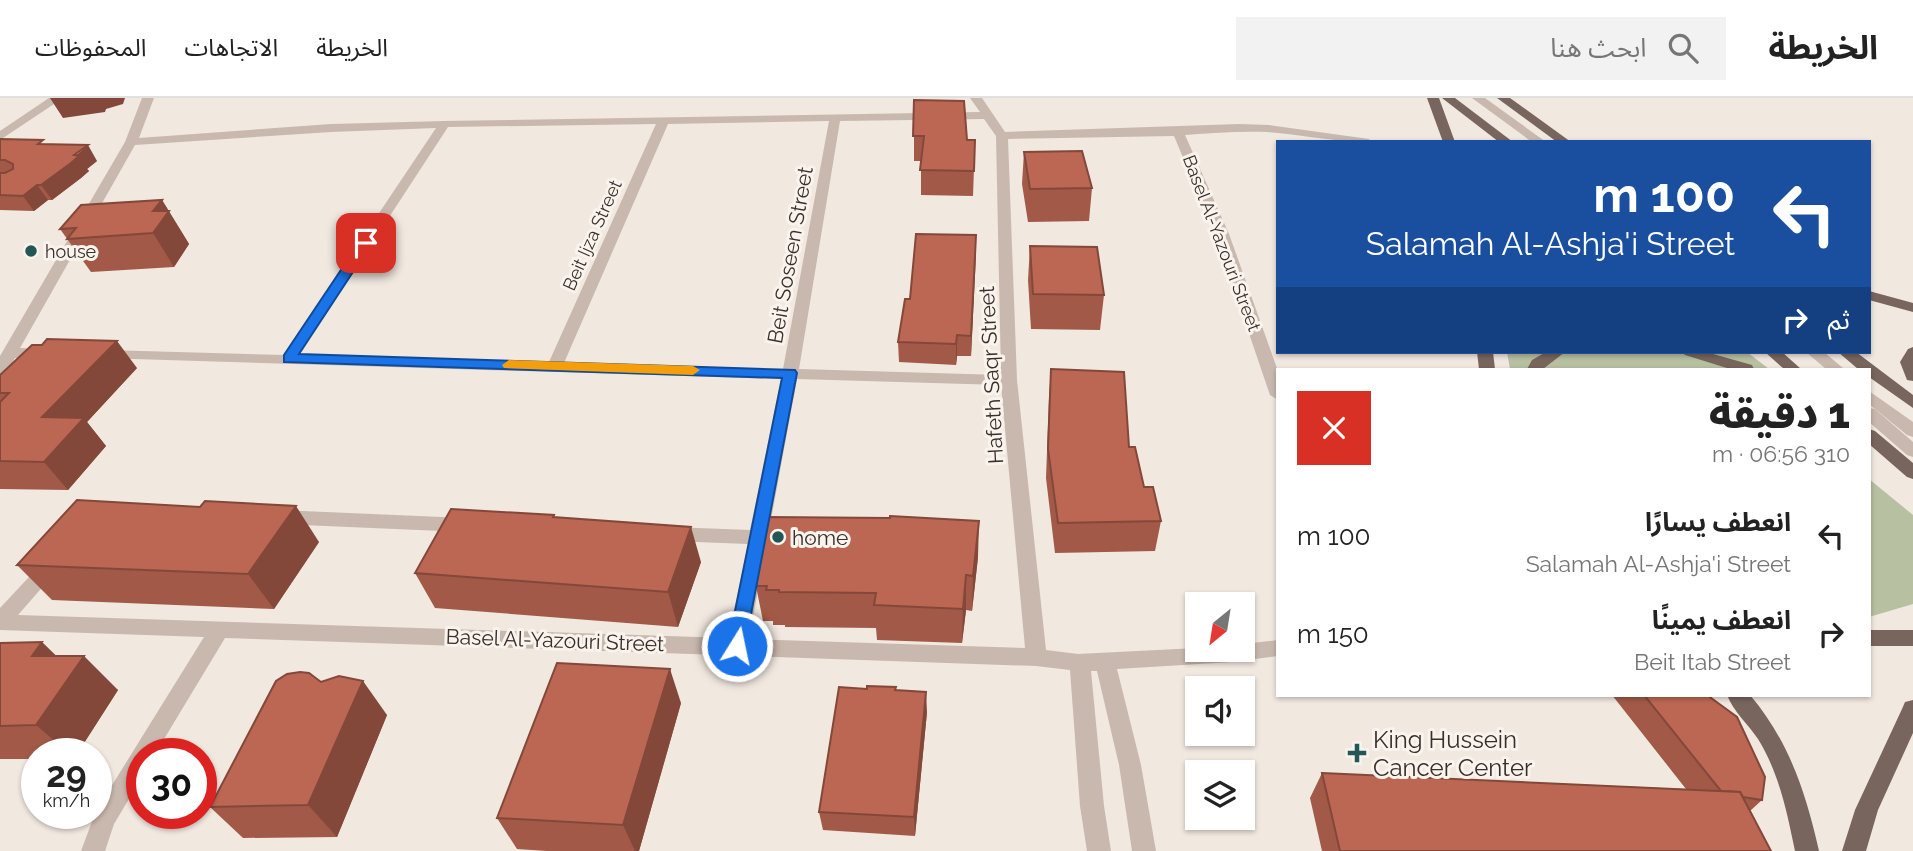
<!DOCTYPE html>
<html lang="ar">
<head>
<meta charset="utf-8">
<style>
	body { margin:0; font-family:Raleway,"Noto Sans Arabic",sans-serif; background:#f2f2f2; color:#222; direction:rtl; height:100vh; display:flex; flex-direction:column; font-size:26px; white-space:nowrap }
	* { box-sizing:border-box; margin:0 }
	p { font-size:23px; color:#767676 }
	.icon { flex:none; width:38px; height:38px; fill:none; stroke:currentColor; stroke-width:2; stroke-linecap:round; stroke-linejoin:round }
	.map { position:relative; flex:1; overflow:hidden; direction:ltr }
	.panel { position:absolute; left:1276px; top:270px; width:595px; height:329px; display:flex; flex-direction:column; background:#fff; border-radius:0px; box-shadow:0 2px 5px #0004; direction:rtl }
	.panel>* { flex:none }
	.top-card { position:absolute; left:1276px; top:42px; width:595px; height:214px; border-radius:0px; box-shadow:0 2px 5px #0004; direction:rtl; background:#1a4fa0; color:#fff; overflow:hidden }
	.needle { width:46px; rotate:210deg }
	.buttons { position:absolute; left:1185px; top:494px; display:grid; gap:14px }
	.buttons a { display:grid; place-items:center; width:70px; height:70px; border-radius:0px; background:#fff; box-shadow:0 2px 5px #0004; font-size:35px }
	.speed { position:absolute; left:21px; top:640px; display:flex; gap:14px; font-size:35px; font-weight:700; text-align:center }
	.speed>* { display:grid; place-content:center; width:91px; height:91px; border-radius:50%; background:#fff; box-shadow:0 2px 5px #0004; line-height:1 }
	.speed small { font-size:18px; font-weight:400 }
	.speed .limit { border:10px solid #d22; background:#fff; color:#111 }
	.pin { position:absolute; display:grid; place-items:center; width:60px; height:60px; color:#fff; margin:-30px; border-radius:14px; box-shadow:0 4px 10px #0006 }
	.me { position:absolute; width:77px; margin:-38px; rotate:10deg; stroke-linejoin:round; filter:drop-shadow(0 0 5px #0008) }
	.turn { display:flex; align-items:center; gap:24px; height:147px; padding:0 21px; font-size:32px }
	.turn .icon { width:91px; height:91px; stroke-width:2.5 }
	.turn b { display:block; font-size:49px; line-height:60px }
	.then { display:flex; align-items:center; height:66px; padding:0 21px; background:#0003; gap:14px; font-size:26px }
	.round { display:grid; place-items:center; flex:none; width:74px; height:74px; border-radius:0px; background:#f2f2f2 }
	.overview { display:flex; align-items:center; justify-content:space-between; height:119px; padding:0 21px }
	h1 { font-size:42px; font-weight:800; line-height:52px }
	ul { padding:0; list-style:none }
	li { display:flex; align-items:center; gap:21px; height:98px; padding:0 21px }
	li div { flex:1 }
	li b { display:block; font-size:26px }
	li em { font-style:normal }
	header { display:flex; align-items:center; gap:42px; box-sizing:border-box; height:98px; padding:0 35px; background:#fff; border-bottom:2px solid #e0e0e0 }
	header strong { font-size:33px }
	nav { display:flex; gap:38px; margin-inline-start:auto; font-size:24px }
	.search { width:490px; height:63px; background:#f2f2f2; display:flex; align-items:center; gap:18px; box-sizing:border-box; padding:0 24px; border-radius:0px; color:#767676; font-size:26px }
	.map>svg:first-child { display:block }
	.green { fill:#b7c0a1 }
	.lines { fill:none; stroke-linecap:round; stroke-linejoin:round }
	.minor { fill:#c9b8ad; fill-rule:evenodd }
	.major { fill:#78655d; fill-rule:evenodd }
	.wall { fill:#a25947 }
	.shaded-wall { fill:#84483a }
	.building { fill:#bc6753; stroke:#84483a; stroke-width:2 }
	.route { fill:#1a73e8; stroke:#114b97; stroke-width:2 }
	.slow { fill:#f59e0b }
	.poi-dot { fill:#235656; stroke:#f9f3ed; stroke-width:2.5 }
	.labels { text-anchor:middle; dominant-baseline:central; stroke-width:6; stroke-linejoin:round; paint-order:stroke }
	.far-street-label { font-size:18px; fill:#382e2b; stroke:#f9f3ed }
	.far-poi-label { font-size:18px; fill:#382e2b; stroke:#f9f3ed; text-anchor:start }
	.street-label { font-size:21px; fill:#382e2b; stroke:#f9f3ed }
	.poi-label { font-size:21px; fill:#382e2b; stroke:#f9f3ed; text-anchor:start }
	.near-poi-label { font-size:24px; fill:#382e2b; stroke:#f9f3ed; text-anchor:start }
</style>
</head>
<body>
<header>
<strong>الخريطة</strong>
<div class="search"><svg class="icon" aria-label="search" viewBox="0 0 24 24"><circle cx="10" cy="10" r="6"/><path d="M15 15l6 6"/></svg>ابحث هنا</div>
<nav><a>الخريطة</a><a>الاتجاهات</a><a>المحفوظات</a></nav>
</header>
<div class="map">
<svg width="1913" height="753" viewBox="0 0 1913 753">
	<rect width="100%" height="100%" fill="#f1e8e0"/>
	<g class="green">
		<polygon points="1507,254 1747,254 1769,271 1510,271"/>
		<polygon points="1869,381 1913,417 1913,506 1869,519"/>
	</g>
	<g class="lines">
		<g class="minor">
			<polygon points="49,0 63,0 0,42 0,33"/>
			<path d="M142,0H154L139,40L331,26L444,23L980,14L970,0H982L1005,34L1239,26L1269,27L1369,41L1371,44C1336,44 1302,37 1267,34C1240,33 1213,35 1185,37L1229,136L1278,273V302L1270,297L1215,136L1174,38L1008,41L1017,282L1046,552L1078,556L1197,550L1242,551V546L1278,542V558L1232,564L1117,571L1141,667L1156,753H1132L1119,667L1097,573H1091L1104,708L1111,753H1087L1080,708L1070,572L1036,568L225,540L155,656H142V679L114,726L105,753H81L96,713L204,539L0,532V510L43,464L50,462L57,464L60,469L18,517L728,540L748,446L671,443L664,441L662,436L664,431L671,429L750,432L781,281L101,260L98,257L101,254L106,252L284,257L436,30L331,34L135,47L20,250L47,251L55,256L47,261L15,260L6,276L0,277V258L125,44ZM984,21L996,38L1001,277L799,271L840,23ZM829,23L783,271L564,265L668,26ZM656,26L549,264L299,257L448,29ZM797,281L1001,287L1025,550L749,541Z"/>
			<polygon points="1472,0 1485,0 1546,44 1532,44"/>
			<polygon points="1806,254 1824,254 1844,271 1826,271"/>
			<polygon points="1869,293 1913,324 1913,339 1907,337 1869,306"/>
			<polygon points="1869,310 1875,311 1913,344 1913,359 1907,357 1869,324"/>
			<polygon points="279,412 465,420 471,422 474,427 471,432 465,434 279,426 273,424 270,419 273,414"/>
		</g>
		<g class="major">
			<polygon points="1427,0 1439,0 1455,44 1443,44"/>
			<polygon points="1442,0 1455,0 1513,44 1499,44"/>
			<polygon points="1497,0 1510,0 1571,44 1557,44"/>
			<polygon points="1869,193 1913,205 1913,214 1869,202"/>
			<polygon points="1913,249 1913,283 1907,282 1900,264 1908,251"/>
			<polygon points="1477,254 1493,254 1495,271 1479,271"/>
			<polygon points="1546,254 1565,254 1543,271 1527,271 1532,262"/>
			<polygon points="1682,254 1706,254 1752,267 1754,271 1730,271 1685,257"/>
			<polygon points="1765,254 1782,254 1801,271 1784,271"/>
			<polygon points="1838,254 1856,254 1913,297 1913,310 1869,279 1869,271 1858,271"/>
			<polygon points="1869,331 1875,333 1913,365 1913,381 1907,379 1869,346"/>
			<rect x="1869" y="532" width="44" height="16"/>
			<path d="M1727,597H1750C1789,643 1806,695 1819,753H1795C1787,714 1779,675 1758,641C1748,626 1733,613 1727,597Z"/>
			<polygon points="1913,602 1913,635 1878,712 1866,753 1842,753 1855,712 1902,611 1905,604"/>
		</g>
	</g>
	<g class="wall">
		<polygon points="914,2 967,42 975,42 973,98 921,97 921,63 914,63"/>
		<polygon points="0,41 46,46 97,63 87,71 89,73 81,80 52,102 48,102 34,113 0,112"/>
		<polygon points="1024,54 1092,90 1089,123 1028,124 1022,86"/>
		<polygon points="162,102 189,146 174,169 91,174 60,131"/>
		<polygon points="976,137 971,258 957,258 956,267 899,264 898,244 910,201"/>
		<polygon points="1030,148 1104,197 1100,232 1031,231 1028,182"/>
		<polygon points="137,270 87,324 106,348 68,392 0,391 0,277"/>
		<polygon points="1051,271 1129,349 1144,389 1161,423 1155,453 1055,455 1046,380 1049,300"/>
		<polygon points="554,417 555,420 701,464 678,529 435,510 415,475"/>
		<polygon points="319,444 274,511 52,502 17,467"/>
		<polygon points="978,459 972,513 966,512 962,545 877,542 876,530 785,529 785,527 773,527 773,523 763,523 756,488"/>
		<polygon points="0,545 57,558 118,592 77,656 37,656 37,661 0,661"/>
		<polygon points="321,584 387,617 337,739 243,740 210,709"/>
		<polygon points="896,592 927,614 915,738 823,732 819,714"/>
		<polygon points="1612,597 1707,597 1762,702 1750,713 1771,753 1322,753 1310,700 1322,675 1686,691"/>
		<polygon points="681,605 639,753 547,753 517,751 497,720"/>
	</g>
	<g class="shaded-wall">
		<polygon points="50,0 125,0 123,6 106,11 105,14 63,20"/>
		<polygon points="88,47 97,63 87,71 89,73 81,80 52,102 41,87"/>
		<polygon points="37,87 48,102 34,113 23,98"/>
		<polygon points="162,102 189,146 174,169 153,135 153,113"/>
		<polygon points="976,137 976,157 971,258 971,238"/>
		<polygon points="957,237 957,258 956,267 956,246"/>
		<polygon points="117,243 137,270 87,324 106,348 68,392 44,364 42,319"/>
		<polygon points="296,408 319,444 274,511 248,476"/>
		<polygon points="979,423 978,459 972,513 973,478"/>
		<polygon points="691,429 701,464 678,529 668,494"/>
		<polygon points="966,477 966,512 962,545 963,511"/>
		<polygon points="42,544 73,574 84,558 118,592 77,656 70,656 36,627 32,558"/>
		<polygon points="670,571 681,605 639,753 635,753 623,727"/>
		<polygon points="363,583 387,617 337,739 308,707"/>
		<polygon points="926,594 927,614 915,738 914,719"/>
	</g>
	<g class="building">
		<polygon points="914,2 964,3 967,42 975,42 974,73 920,72 924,38 913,38"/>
		<polygon points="0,41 43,42 38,46 88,47 74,57 79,58 71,65 41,87 37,87 23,98 0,97 0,75 5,75 13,71 13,66 5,62 0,62"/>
		<polygon points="1082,53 1092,90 1030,91 1024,54"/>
		<polygon points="162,102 153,113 169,113 153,135 67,141 76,130 60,131 81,107"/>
		<polygon points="916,136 976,137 971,238 957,237 956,246 898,244 905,201 910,201"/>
		<polygon points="1030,148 1097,149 1104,197 1033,196"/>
		<polygon points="47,241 117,243 42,319 84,320 44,364 0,363 0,304 9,295 0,295 0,277 32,247 42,247"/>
		<polygon points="1051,271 1124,274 1129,349 1135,349 1144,389 1153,389 1161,423 1058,425 1048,351"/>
		<polygon points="77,402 200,409 205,403 296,408 248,476 17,467"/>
		<polygon points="451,411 554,417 553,419 691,429 668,494 415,475"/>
		<polygon points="890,418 979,423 973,478 966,477 963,511 874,507 876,495 779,494 779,492 766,492 767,488 756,488 768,419 890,420"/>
		<polygon points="42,544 32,558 84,558 36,627 0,628 0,545"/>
		<polygon points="557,565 670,571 623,727 497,720"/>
		<polygon points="300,574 309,575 321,584 339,578 363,583 308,707 210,709 276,583 287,576"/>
		<polygon points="867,588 896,589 895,592 926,594 914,719 819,714 839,589 867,591"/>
		<polygon points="1644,597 1707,597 1737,619 1765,679 1762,702 1743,699 1740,694 1721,693"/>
		<polygon points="1322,675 1740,694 1771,753 1340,753"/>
	</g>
	<polygon class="route" points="366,141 372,145 299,256 795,272 797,275 744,553 737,555 731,553 728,548 782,280 284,264 284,257 361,142"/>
	<polygon class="slow" points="509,262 693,268 700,272 693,277 504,270 502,267"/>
	<g class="poi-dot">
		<circle cx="31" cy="153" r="7"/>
		<circle cx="778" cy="439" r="7"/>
		<path d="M1353.5 644.5h7v7h7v7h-7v7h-7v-7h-7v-7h7z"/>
	</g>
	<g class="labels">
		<g class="far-street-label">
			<text transform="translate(592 137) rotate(-66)">Beit Ijza Street</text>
			<text transform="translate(1222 145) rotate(69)">Basel Al-Yazouri Street</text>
		</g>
		<g class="far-poi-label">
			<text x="45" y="153">house</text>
		</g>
		<g class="street-label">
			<text transform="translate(790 157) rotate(-80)">Beit Soseen Street</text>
			<text transform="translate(991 277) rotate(-93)">Hafeth Saqr Street</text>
			<text transform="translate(555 542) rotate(2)">Basel Al-Yazouri Street</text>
		</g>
		<g class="poi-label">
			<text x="792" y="439">home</text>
		</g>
		<g class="near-poi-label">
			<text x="1373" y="641">King Hussein<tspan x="1373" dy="28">Cancer Center</tspan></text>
		</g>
	</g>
</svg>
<div class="buttons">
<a><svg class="needle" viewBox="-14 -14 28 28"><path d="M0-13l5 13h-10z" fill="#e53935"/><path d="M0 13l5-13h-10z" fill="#767676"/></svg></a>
<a><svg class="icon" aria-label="sound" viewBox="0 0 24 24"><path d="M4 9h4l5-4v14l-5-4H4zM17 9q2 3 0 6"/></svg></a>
<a><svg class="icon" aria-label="layers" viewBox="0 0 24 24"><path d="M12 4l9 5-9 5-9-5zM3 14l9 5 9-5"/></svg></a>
</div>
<div class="speed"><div>29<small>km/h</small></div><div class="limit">30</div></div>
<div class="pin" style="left:366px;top:145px;background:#d93025"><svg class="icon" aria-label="arrive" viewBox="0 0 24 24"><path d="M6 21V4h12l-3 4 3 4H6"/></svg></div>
<svg class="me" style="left:737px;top:548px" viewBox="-20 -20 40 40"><circle r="17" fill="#1a73e8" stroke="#fff" stroke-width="3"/><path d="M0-11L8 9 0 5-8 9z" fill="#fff"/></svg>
<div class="top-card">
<div class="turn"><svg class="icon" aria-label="left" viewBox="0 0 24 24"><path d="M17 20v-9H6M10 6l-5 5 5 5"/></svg><div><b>100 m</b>Salamah Al-Ashja'i Street</div></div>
<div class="then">ثم<svg class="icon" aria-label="right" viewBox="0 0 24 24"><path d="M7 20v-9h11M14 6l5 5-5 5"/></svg></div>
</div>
<section class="panel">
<div class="overview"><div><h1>1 دقيقة</h1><p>310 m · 06:56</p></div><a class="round" style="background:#d93025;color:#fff"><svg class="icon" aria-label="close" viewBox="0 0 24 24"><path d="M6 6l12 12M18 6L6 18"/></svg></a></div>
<ul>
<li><svg class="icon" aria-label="left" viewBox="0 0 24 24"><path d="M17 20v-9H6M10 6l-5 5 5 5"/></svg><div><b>انعطف يسارًا</b><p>Salamah Al-Ashja'i Street</p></div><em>100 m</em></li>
<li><svg class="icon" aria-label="right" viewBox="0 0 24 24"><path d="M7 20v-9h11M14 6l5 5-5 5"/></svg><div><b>انعطف يمينًا</b><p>Beit Itab Street</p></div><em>150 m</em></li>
</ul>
</section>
</div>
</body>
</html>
